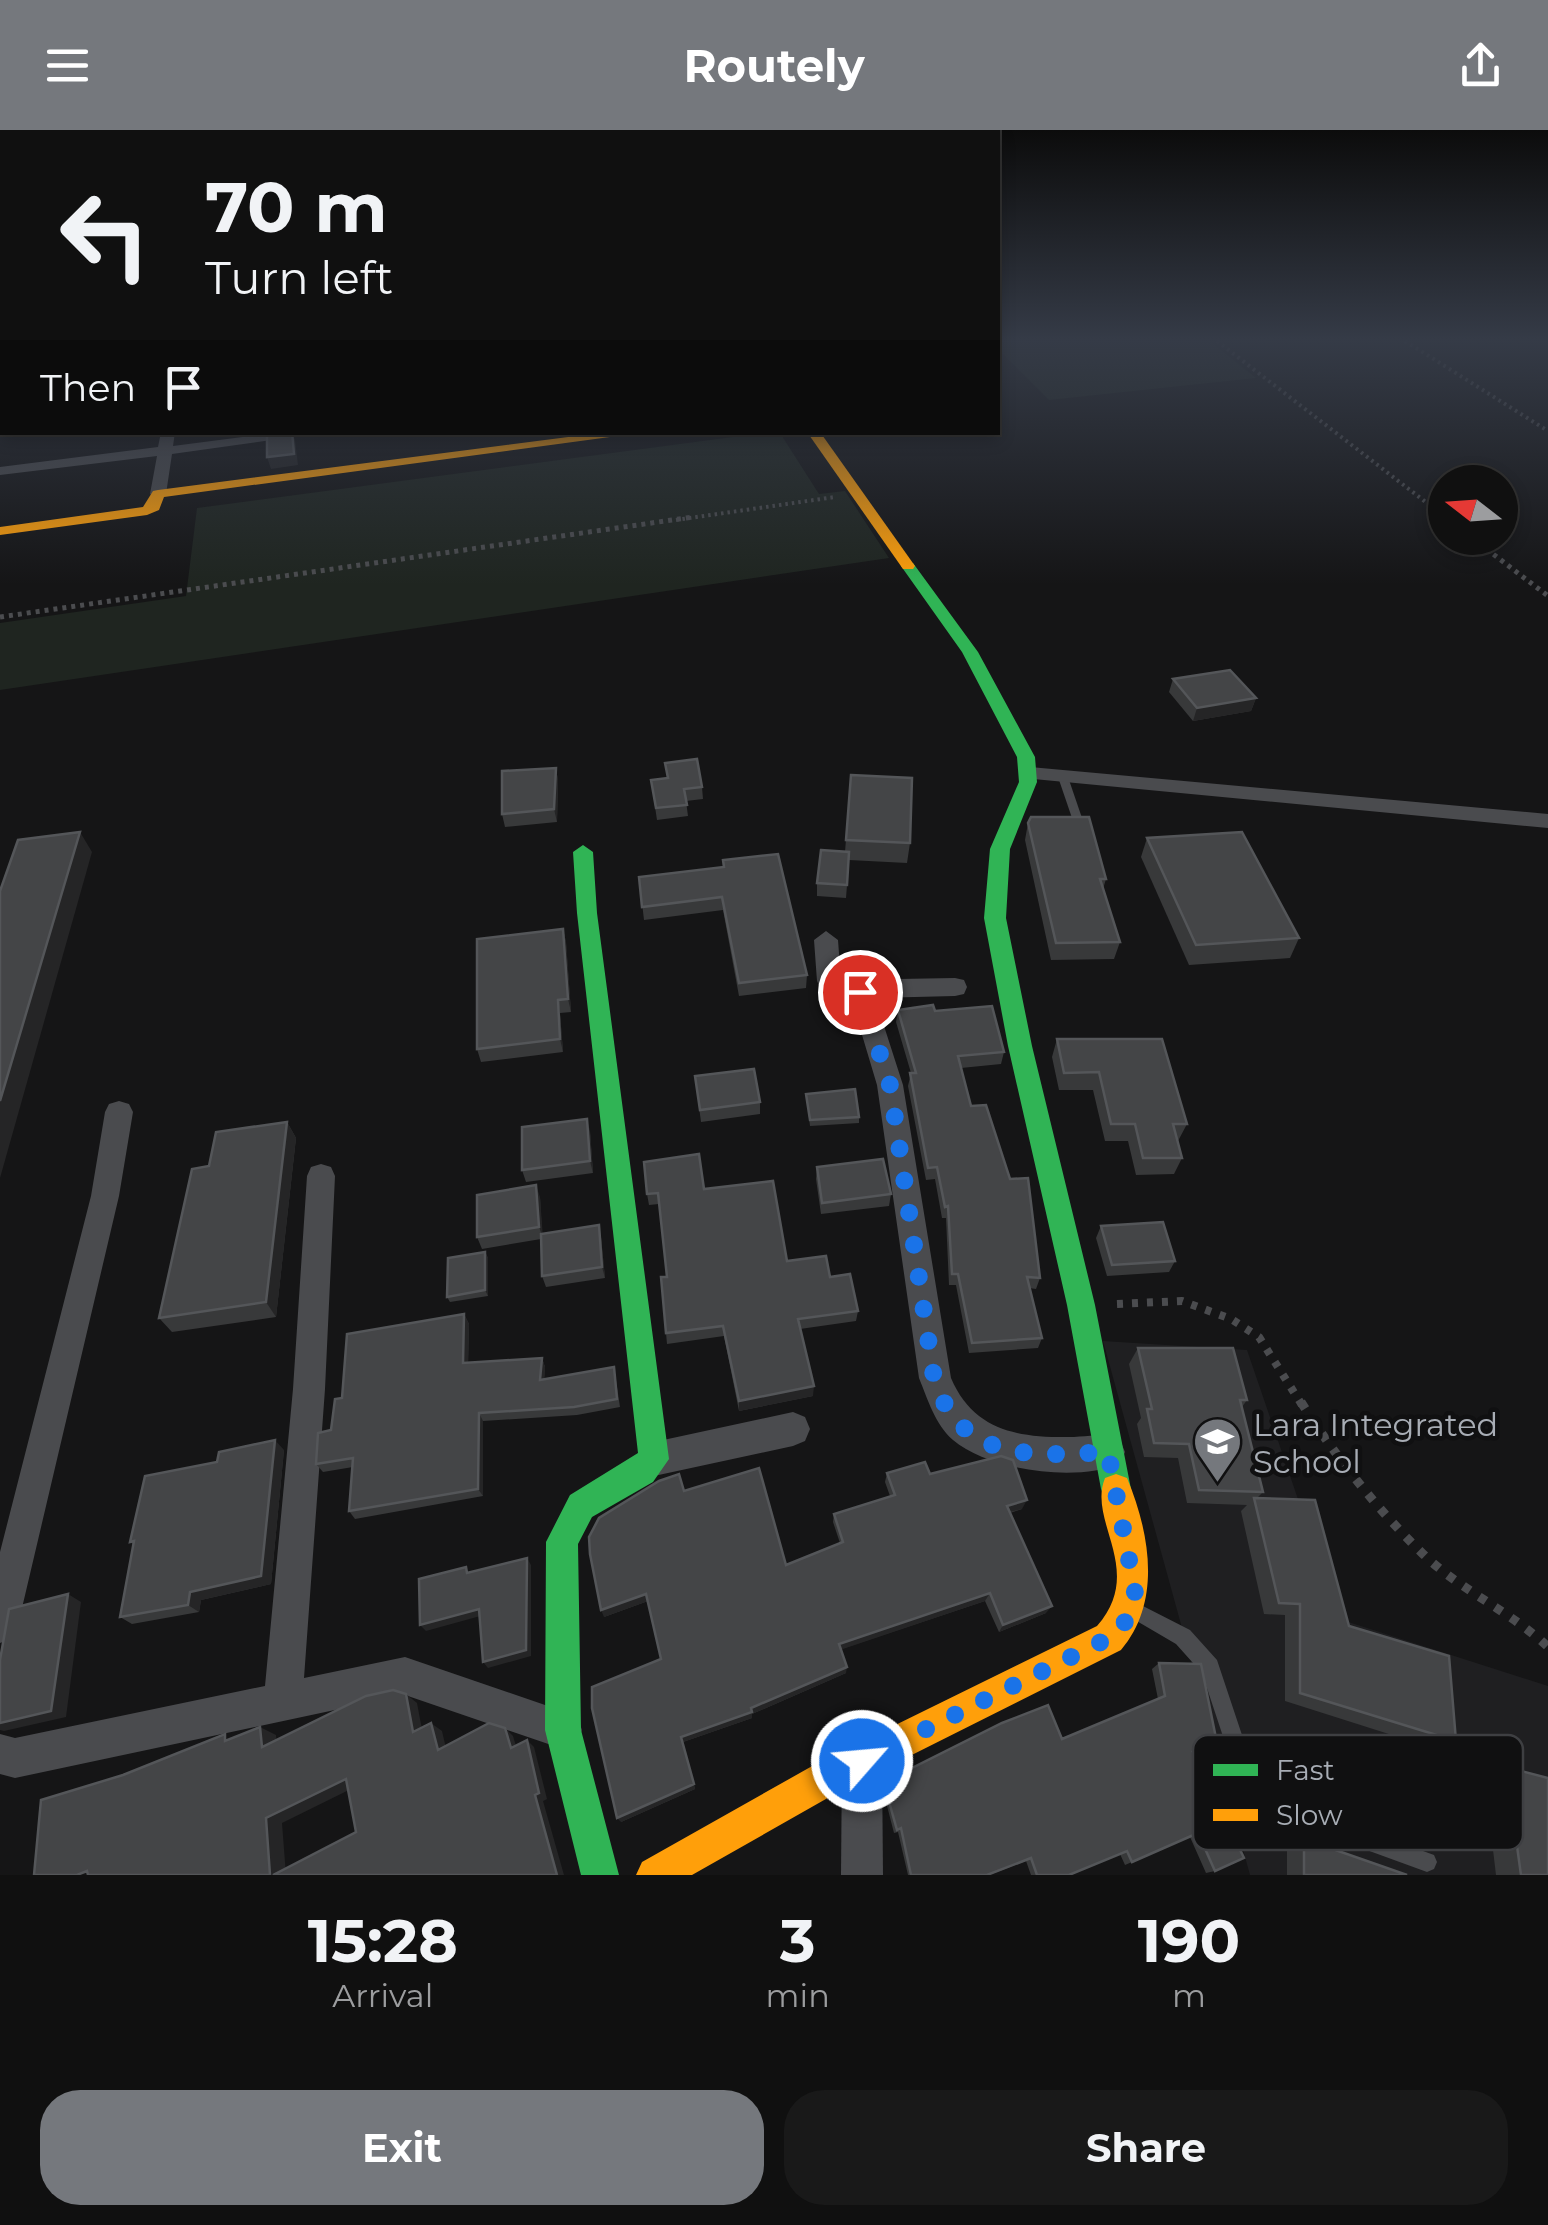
<!DOCTYPE html>
<html lang="en">
<head>
<meta charset="utf-8">
<style>
	body { margin:0; font-family:Montserrat,sans-serif; background:#191919; color:#f1f3f6; height:100vh; display:flex; flex-direction:column; font-size:38px; white-space:nowrap }
	* { box-sizing:border-box; margin:0 }
	p { font-size:32px; color:#9c9d9f }
	.icon { flex:none; width:55px; height:55px; fill:none; stroke:currentColor; stroke-width:2; stroke-linecap:round; stroke-linejoin:round }
	.map { position:relative; height:1745px; overflow:hidden }
	.panel { display:flex; flex-direction:column; background:#101010; flex:1 }
	.panel>* { flex:none }
	.banner { position:absolute; left:0px; top:0px; width:1000px; height:305px; box-shadow:0 5px 15px #0003,0 0 0 2px #303030; background:#101010; color:#f1f3f6; overflow:hidden }
	.needle { width:65px; rotate:287deg }
	.buttons { position:absolute; left:1428px; top:335px; display:grid; gap:20px }
	.buttons a { display:grid; place-items:center; width:90px; height:90px; border-radius:50%; background:#101010; box-shadow:0 5px 15px #0003,0 0 0 2px #303030; font-size:50px }
	.pin { position:absolute; display:grid; place-items:center; width:85px; height:85px; color:#fff; margin:-42px; border:5px solid #fff; border-radius:50%; box-shadow:0 2px 10px #0007 }
	.me { position:absolute; width:110px; margin:-55px; rotate:63deg; stroke-linejoin:round; filter:drop-shadow(0 0 8px #0008) }
	.turn { display:flex; align-items:center; gap:35px; height:210px; padding:0 40px; font-size:45px }
	.turn .icon { width:130px; height:130px; stroke-width:2.5 }
	.turn b { display:block; font-size:70px; line-height:85px }
	.then { display:flex; align-items:center; height:95px; padding:0 40px; background:#0003; gap:20px; font-size:38px }
	.eta { display:flex; justify-content:space-evenly; align-items:center; height:170px; text-align:center }
	.eta b { font-size:60px; font-weight:700; line-height:70px }
	.primary-button { display:flex; gap:20px; margin-top:auto; padding:20px 40px }
	.primary-button a { flex:1; height:115px; border-radius:40px; background:#75787d; color:#fff; font-size:40px; font-weight:700; line-height:115px; text-align:center }
	.primary-button a+a { background:#191919; color:#f1f3f6 }
	header { display:flex; justify-content:space-between; align-items:center; height:130px; padding:0 40px; background:#75787d; color:#fff; font-size:45px; font-weight:700 }
	.map>svg:first-child { display:block }
	.built { fill:#1f1f21 }
	.green { fill:#1f2520 }
	.lines { fill:none; stroke-linecap:round; stroke-linejoin:round }
	.path-far3 { stroke:#4b4c4f; stroke-width:4; stroke-dasharray:2.5 4; stroke-linecap:butt }
	.path-far2 { stroke:#4b4c4f; stroke-width:5; stroke-dasharray:4 5; stroke-linecap:butt }
	.path-far1 { stroke:#4b4c4f; stroke-width:8; stroke-dasharray:6 9; stroke-linecap:butt }
	.path { stroke:#4b4c4f; stroke-width:9; stroke-dasharray:8 11; stroke-linecap:butt }
	.lane { fill:#4a4b4e; fill-rule:evenodd }
	.street { fill:#4a4b4e; fill-rule:evenodd }
	.fast { fill:#30b455; fill-rule:evenodd }
	.slow { fill:#ff9f0a; fill-rule:evenodd }
	.wall { fill:#38393a }
	.shaded-wall { fill:#252526 }
	.building { fill:#444547; stroke:#545659; stroke-width:2.5 }
	.route { stroke:#1a73e8; stroke-width:18; stroke-dasharray:0 32.4 }
	.labels { text-anchor:middle; dominant-baseline:central; stroke-width:9; stroke-linejoin:round; paint-order:stroke }
	.near-poi-label { font-size:32px; fill:#a8adb5; stroke:#101011; text-anchor:start }
	.key { fill:#101011; stroke:#3e3f42; stroke-width:2.5 }
	.key-label { font-size:28px; fill:#a8adb5 }
</style>
</head>
<body>
<header><svg class="icon" aria-label="menu" viewBox="0 0 24 24"><path d="M4 6h16M4 12h16M4 18h16"/></svg>Routely<svg class="icon" aria-label="share" viewBox="0 0 24 24"><path d="M12 15V3M7 8l5-5 5 5M5 13v7h14v-7"/></svg></header>
<div class="map">
<svg width="1548" height="1745" viewBox="0 0 1548 1745">
	<rect width="100%" height="100%" fill="#151516"/>
	<polygon class="built" points="1103,1211 1247,1220 1339,1489 1548,1556 1548,1745 1250,1745"/>
	<g class="green">
		<polygon points="998,211 1210,211 1256,248 1049,270 998,219"/>
		<polygon points="763,303 780,303 819,364 845,361 889,428 0,560 0,493 186,466 197,378"/>
	</g>
	<g class="lines">
		<g class="path-far3">
			<polyline points="1217,211 1445,387"/>
			<polyline points="1405,211 1548,301"/>
			<polyline points="676,390 835,367"/>
		</g>
		<g class="path-far2">
			<polyline points="1472,408 1548,466"/>
			<polyline points="0,487 693,387"/>
		</g>
		<polyline class="path-far1" points="1117,1174 1182,1171 1231,1189 1259,1207 1302,1275"/>
		<path class="path" d="M1301,1272C1335,1326 1377,1379 1423,1424C1460,1460 1510,1481 1548,1517"/>
		<g class="lane">
			<polygon points="1063,644 1068,647 1082,688 1081,690 1077,691 1072,688 1058,647"/>
			<polygon points="1141,1475 1190,1500 1217,1530 1261,1662 1434,1725 1437,1732 1434,1739 1427,1742 1246,1676 1202,1543 1176,1514 1135,1490 1132,1484 1135,1478"/>
		</g>
		<g class="street">
			<rect x="0" y="284" width="2" height="8"/>
			<polygon points="161,302 175,302 173,316 282,302 328,302 172,324 166,364 158,369 150,364 157,326 0,345 0,337 158,317"/>
			<polygon points="1030,637 1548,684 1548,698 1023,648 1020,643"/>
			<path d="M826,801L838,810L841,850L955,848L964,850L967,857L964,864L955,866L875,868L903,955L951,1248C974,1302 1020,1308 1074,1307C1090,1306 1105,1304 1120,1310L1125,1322L1120,1334C1076,1352 990,1341 953,1310C935,1294 928,1270 919,1248L877,955L851,868L824,866L817,851L814,810Z"/>
			<polygon points="119,971 129,974 133,982 119,1066 18,1495 13,1508 0,1513 0,1422 91,1066 105,982 109,974"/>
			<polygon points="321,1034 331,1037 335,1046 325,1259 304,1548 405,1527 577,1586 582,1600 577,1614 563,1619 405,1565 15,1648 0,1644 0,1604 15,1608 265,1556 293,1259 307,1046 311,1037"/>
			<polygon points="793,1282 805,1287 810,1299 805,1311 793,1316 654,1346 642,1341 637,1329 642,1317 654,1312"/>
			<polygon points="862,1611 876,1617 882,1631 883,1745 841,1745 842,1631 848,1617"/>
		</g>
		<g class="fast">
			<polygon points="903,433 913,433 978,522 1035,627 1037,652 1010,719 1006,788 1032,916 1095,1175 1131,1359 1127,1370 1116,1374 1105,1370 1101,1359 1067,1175 1008,916 984,788 990,719 1019,652 1017,627 962,522 901,436"/>
			<polygon points="583,715 593,722 597,783 669,1329 653,1352 592,1387 578,1414 581,1600 619,1745 581,1745 545,1600 546,1412 570,1365 638,1323 577,783 573,722"/>
		</g>
		<g class="slow">
			<polygon points="607,302 647,302 164,367 159,380 147,385 0,405 0,397 143,377 153,361 158,360"/>
			<polygon points="807,302 820,302 915,436 913,439 903,439"/>
			<path d="M1116,1344L1127,1348C1150,1403 1162,1472 1121,1520L840,1661L692,1745H636L642,1732L814,1635L1097,1496C1146,1440 1087,1392 1105,1348Z"/>
		</g>
	</g>
	<g class="wall">
		<polygon points="1173,549 1256,568 1251,581 1193,591 1169,562"/>
		<polygon points="665,633 702,657 703,669 686,671 688,686 657,690 651,650 667,648"/>
		<polygon points="556,638 558,651 557,692 505,697 502,684"/>
		<polygon points="851,645 910,713 907,733 849,730 846,768 817,766 817,753 845,722"/>
		<polygon points="1028,693 1106,749 1103,759 1120,812 1114,829 1051,830 1025,710"/>
		<polygon points="1147,708 1299,808 1290,828 1189,835 1141,727"/>
		<polygon points="723,730 807,845 806,858 739,866 723,780 644,790 639,747 723,737"/>
		<polygon points="563,799 566,812 571,882 560,883 563,922 481,932 477,919"/>
		<polygon points="898,880 935,881 1004,922 1001,934 961,938 971,976 1040,1148 1036,1159 1029,1158 1042,1208 1038,1218 969,1223 956,1155 949,1155 946,1088 942,1088 935,1049 926,1050 908,956 911,943 896,892"/>
		<polygon points="1057,909 1187,994 1178,1011 1182,1028 1174,1044 1136,1045 1128,1011 1105,1011 1093,960 1059,960 1052,927"/>
		<polygon points="695,946 760,972 760,984 701,992"/>
		<polygon points="806,964 859,987 859,993 810,996"/>
		<polygon points="287,992 296,1008 276,1187 172,1202 159,1188 209,1036"/>
		<polygon points="590,1001 593,1043 526,1052 522,1040"/>
		<polygon points="817,1037 891,1064 889,1076 821,1084 816,1049"/>
		<polygon points="704,1059 787,1131 830,1147 858,1181 856,1191 800,1199 813,1266 739,1281 724,1206 667,1214 666,1203 667,1147 659,1074 649,1075 647,1064"/>
		<polygon points="540,1067 542,1104 601,1107 605,1148 546,1157 542,1146 541,1109 482,1119 477,1107"/>
		<polygon points="1101,1096 1175,1131 1169,1142 1107,1146 1096,1108"/>
		<polygon points="485,1122 488,1128 488,1166 450,1172 447,1167"/>
		<polygon points="464,1184 469,1194 468,1233 542,1228 545,1237 544,1249 614,1237 620,1277 577,1285 483,1291 483,1366 355,1389 349,1381 353,1337 323,1342 316,1334 331,1300 342,1268"/>
		<polygon points="1138,1218 1247,1270 1242,1277 1263,1362 1257,1368 1349,1496 1456,1611 1436,1619 1285,1571 1285,1485 1264,1484 1241,1381 1247,1375 1187,1373 1178,1328 1144,1327 1137,1294 1141,1288 1129,1234"/>
		<polygon points="284,1320 271,1454 201,1470 199,1482 132,1494 120,1487 133,1414 130,1412"/>
		<polygon points="887,1343 930,1344 1022,1379 1010,1383 1046,1483 999,1502 985,1471 841,1519 846,1543 752,1584 752,1588 683,1612 695,1659 621,1692 661,1529 648,1471 604,1487 684,1361 786,1435 840,1413 833,1392 834,1384 890,1366 885,1352"/>
		<polygon points="1159,1533 1219,1623 1211,1627 1195,1627 1215,1741 1206,1743 1190,1707 1125,1735 1120,1724 1069,1745 1031,1745 1026,1731 989,1745 908,1745 898,1702 894,1703 886,1672 886,1654 888,1650 1062,1609 1158,1569 1152,1539"/>
		<polygon points="1506,1637 1548,1745 1496,1745 1484,1644"/>
		<polygon points="1304,1709 1407,1745 1287,1745 1287,1714"/>
	</g>
	<g class="shaded-wall">
		<polygon points="292,302 295,310 298,335 271,339 267,327"/>
		<polygon points="1256,568 1251,581 1193,591 1197,578"/>
		<polygon points="556,638 558,651 557,692 554,679"/>
		<polygon points="80,702 92,722 0,1048 0,971"/>
		<polygon points="563,799 566,812 571,882 568,869"/>
		<polygon points="558,870 560,883 563,922 560,909"/>
		<polygon points="587,989 590,1001 593,1043 590,1031"/>
		<polygon points="287,992 296,1008 276,1187 266,1172"/>
		<polygon points="536,1055 540,1067 543,1108 539,1097"/>
		<polygon points="599,1095 601,1107 605,1148 602,1137"/>
		<polygon points="485,1122 488,1128 488,1166 485,1160"/>
		<polygon points="464,1184 469,1194 468,1242 463,1233"/>
		<polygon points="542,1228 545,1237 544,1259 540,1250"/>
		<polygon points="814,1256 813,1266 739,1281 739,1271"/>
		<polygon points="479,1283 483,1291 483,1366 478,1359"/>
		<polygon points="275,1310 284,1320 271,1454 201,1470 199,1482 188,1475 190,1462"/>
		<polygon points="1027,1370 1022,1379 1002,1384 1007,1376"/>
		<polygon points="527,1428 531,1435 531,1526 488,1538 483,1532"/>
		<polygon points="990,1463 985,1471 837,1521 839,1514"/>
		<polygon points="68,1464 81,1472 66,1587 4,1601 0,1600 0,1593"/>
		<polygon points="646,1464 648,1471 604,1487 601,1480"/>
		<polygon points="1052,1476 1046,1483 999,1502 1003,1495"/>
		<polygon points="479,1479 484,1485 426,1501 420,1495"/>
		<polygon points="847,1537 846,1543 752,1584 752,1588 683,1612 695,1659 621,1692 617,1688 681,1607"/>
		<polygon points="406,1564 417,1573 424,1610 413,1602"/>
		<polygon points="431,1593 442,1601 448,1627 438,1620"/>
		<polygon points="260,1597 276,1605 277,1624 262,1617"/>
		<polygon points="505,1598 513,1606 519,1626 511,1618"/>
		<polygon points="527,1610 534,1617 547,1669 543,1671 564,1745 557,1745 535,1665"/>
		<polygon points="346,1649 359,1655 282,1693 286,1745 270,1745 266,1688"/>
	</g>
	<g class="building">
		<polygon points="267,302 292,302 294,324 267,327"/>
		<polygon points="1230,540 1256,568 1197,578 1173,549"/>
		<polygon points="697,629 702,657 684,659 687,675 656,678 651,650 668,648 665,633"/>
		<polygon points="556,638 554,679 502,684 502,641"/>
		<polygon points="851,645 912,648 910,713 846,710"/>
		<polygon points="1031,687 1089,687 1106,749 1100,749 1120,812 1056,813 1028,693"/>
		<polygon points="80,702 0,971 0,761 18,710"/>
		<polygon points="1242,702 1299,808 1196,815 1147,708"/>
		<polygon points="821,720 849,722 847,755 817,753"/>
		<polygon points="778,724 807,845 739,853 722,767 642,777 639,747 724,737 723,730"/>
		<polygon points="563,799 568,869 558,870 560,909 477,919 477,809"/>
		<polygon points="933,875 935,881 992,876 1004,922 958,926 971,976 986,975 1010,1049 1028,1048 1040,1148 1027,1147 1042,1208 972,1213 958,1144 952,1144 948,1076 945,1077 937,1037 928,1038 910,943 916,943 898,880"/>
		<polygon points="1057,909 1162,909 1187,994 1173,994 1182,1028 1143,1028 1135,994 1111,994 1099,942 1064,943"/>
		<polygon points="754,939 760,972 700,980 695,946"/>
		<polygon points="855,959 859,987 810,990 806,964"/>
		<polygon points="587,989 590,1031 522,1040 522,997"/>
		<polygon points="287,992 266,1172 159,1188 192,1039 209,1036 216,1002"/>
		<polygon points="699,1024 704,1059 773,1051 787,1131 826,1126 830,1147 850,1144 858,1181 798,1189 814,1256 739,1271 723,1196 666,1203 661,1147 667,1147 658,1063 647,1064 644,1032"/>
		<polygon points="883,1029 891,1064 822,1073 817,1037"/>
		<polygon points="536,1055 539,1097 477,1107 477,1065"/>
		<polygon points="1163,1092 1175,1131 1112,1135 1101,1096"/>
		<polygon points="599,1095 602,1137 542,1146 541,1104"/>
		<polygon points="485,1122 485,1160 447,1167 448,1128"/>
		<polygon points="464,1184 463,1233 542,1228 540,1250 614,1237 617,1269 574,1277 479,1283 478,1359 349,1381 353,1328 316,1334 318,1303 331,1300 335,1269 342,1268 347,1204"/>
		<polygon points="1138,1218 1233,1218 1247,1270 1240,1270 1263,1362 1199,1360 1189,1314 1154,1313 1147,1279 1152,1279"/>
		<polygon points="275,1310 261,1446 190,1462 188,1475 120,1487 134,1411 130,1412 145,1346 217,1332 219,1322"/>
		<polygon points="1001,1326 1013,1330 1027,1370 1007,1376 1052,1476 1003,1495 990,1463 839,1514 847,1537 751,1578 752,1582 681,1607 694,1654 617,1688 592,1578 592,1557 661,1529 646,1464 601,1480 590,1424 589,1407 599,1388 659,1351 679,1344 684,1361 759,1338 786,1435 843,1412 834,1384 895,1365 887,1343 925,1332 930,1344"/>
		<polygon points="1254,1368 1315,1370 1349,1496 1449,1526 1456,1611 1300,1563 1300,1474 1279,1473"/>
		<polygon points="527,1428 526,1520 483,1532 479,1479 420,1495 419,1449 466,1437 467,1443"/>
		<polygon points="68,1464 51,1581 0,1593 0,1530 9,1479"/>
		<polygon points="1159,1533 1201,1534 1219,1623 1193,1622 1244,1728 1215,1741 1198,1703 1132,1732 1127,1721 1069,1745 1037,1745 1031,1728 987,1745 911,1745 901,1698 897,1700 888,1668 888,1650 1002,1593 1048,1575 1062,1609 1165,1566"/>
		<polygon points="393,1560 406,1564 413,1602 431,1593 438,1620 489,1593 505,1598 511,1618 527,1610 539,1663 535,1665 557,1745 273,1745 356,1702 346,1649 266,1688 270,1745 88,1745 87,1741 77,1745 34,1745 41,1670 123,1645 225,1604 225,1611 260,1597 262,1617 366,1566"/>
		<polygon points="1506,1637 1548,1648 1548,1745 1521,1745"/>
		<polygon points="1304,1709 1407,1745 1304,1745"/>
	</g>
	<linearGradient id="sky" x2="0" y2="1"><stop stop-color="#0c0c0c"/><stop offset="0.46" stop-color="#353b47"/><stop offset="1" stop-color="#353b47" stop-opacity="0"/></linearGradient>
	<rect width="1548" height="455" fill="url(#sky)"/>
	<g class="lines">
		<path class="route" d="M860,862L890,955L934,1248C960,1333 1035,1326 1108,1322L1135,1460C1133,1483 1127,1493 1109,1508L862,1631"/>
	</g>
	<defs>
		<symbol id="school-pin" viewBox="-11 -11 22 30"><path d="M0 17L-7.5 6A9.5 9.5 0 1 1 7.5 6Z" fill="#75787d" stroke="#101011"/><path d="M0-5L7-2L0 1L-7-2ZM-4 1L0 2.5L4 1V4Q0 6-4 4Z" fill="#fff"/></symbol>
	</defs>
	<g fill-rule="evenodd">
		<use href="#school-pin" x="1190" y="1284" width="55" height="75"/>
	</g>
	<g class="labels">
		<g class="near-poi-label">
			<text x="1253" y="1294">Lara Integrated<tspan x="1253" dy="37">School</tspan></text>
		</g>
	</g>
	<rect x="1193" y="1605" width="330" height="115" rx="15" class="key"/>
	<rect x="1213" y="1634" width="45" height="12" fill="#30b455"/>
	<rect x="1213" y="1679" width="45" height="12" fill="#ff9f0a"/>
	<g class="key-label">
		<text x="1276" y="1650">Fast</text>
		<text x="1276" y="1695">Slow</text>
	</g>
</svg>
<div class="buttons">
<a><svg class="needle" viewBox="-14 -14 28 28"><path d="M0-13l5 13h-10z" fill="#e53935"/><path d="M0 13l5-13h-10z" fill="#9c9d9f"/></svg></a>
</div>
<div class="pin" style="left:860px;top:862px;background:#d93025"><svg class="icon" aria-label="arrive" viewBox="0 0 24 24"><path d="M6 21V4h12l-3 4 3 4H6"/></svg></div>
<svg class="me" style="left:862px;top:1631px" viewBox="-20 -20 40 40"><circle r="17" fill="#1a73e8" stroke="#fff" stroke-width="3"/><path d="M0-11L8 9 0 5-8 9z" fill="#fff"/></svg>
<div class="banner">
<div class="turn"><svg class="icon" aria-label="left" viewBox="0 0 24 24"><path d="M17 20v-9H6M10 6l-5 5 5 5"/></svg><div><b>70 m</b>Turn left</div></div>
<div class="then">Then<svg class="icon" aria-label="arrive" viewBox="0 0 24 24"><path d="M6 21V4h12l-3 4 3 4H6"/></svg></div>
</div>
</div>
<section class="panel">
<div class="eta">
<div><b>15:28</b><p>Arrival</p></div>
<div><b>3</b><p>min</p></div>
<div><b>190</b><p>m</p></div>
</div>
<div class="primary-button"><a>Exit</a><a>Share</a></div>
</section>
</body>
</html>
